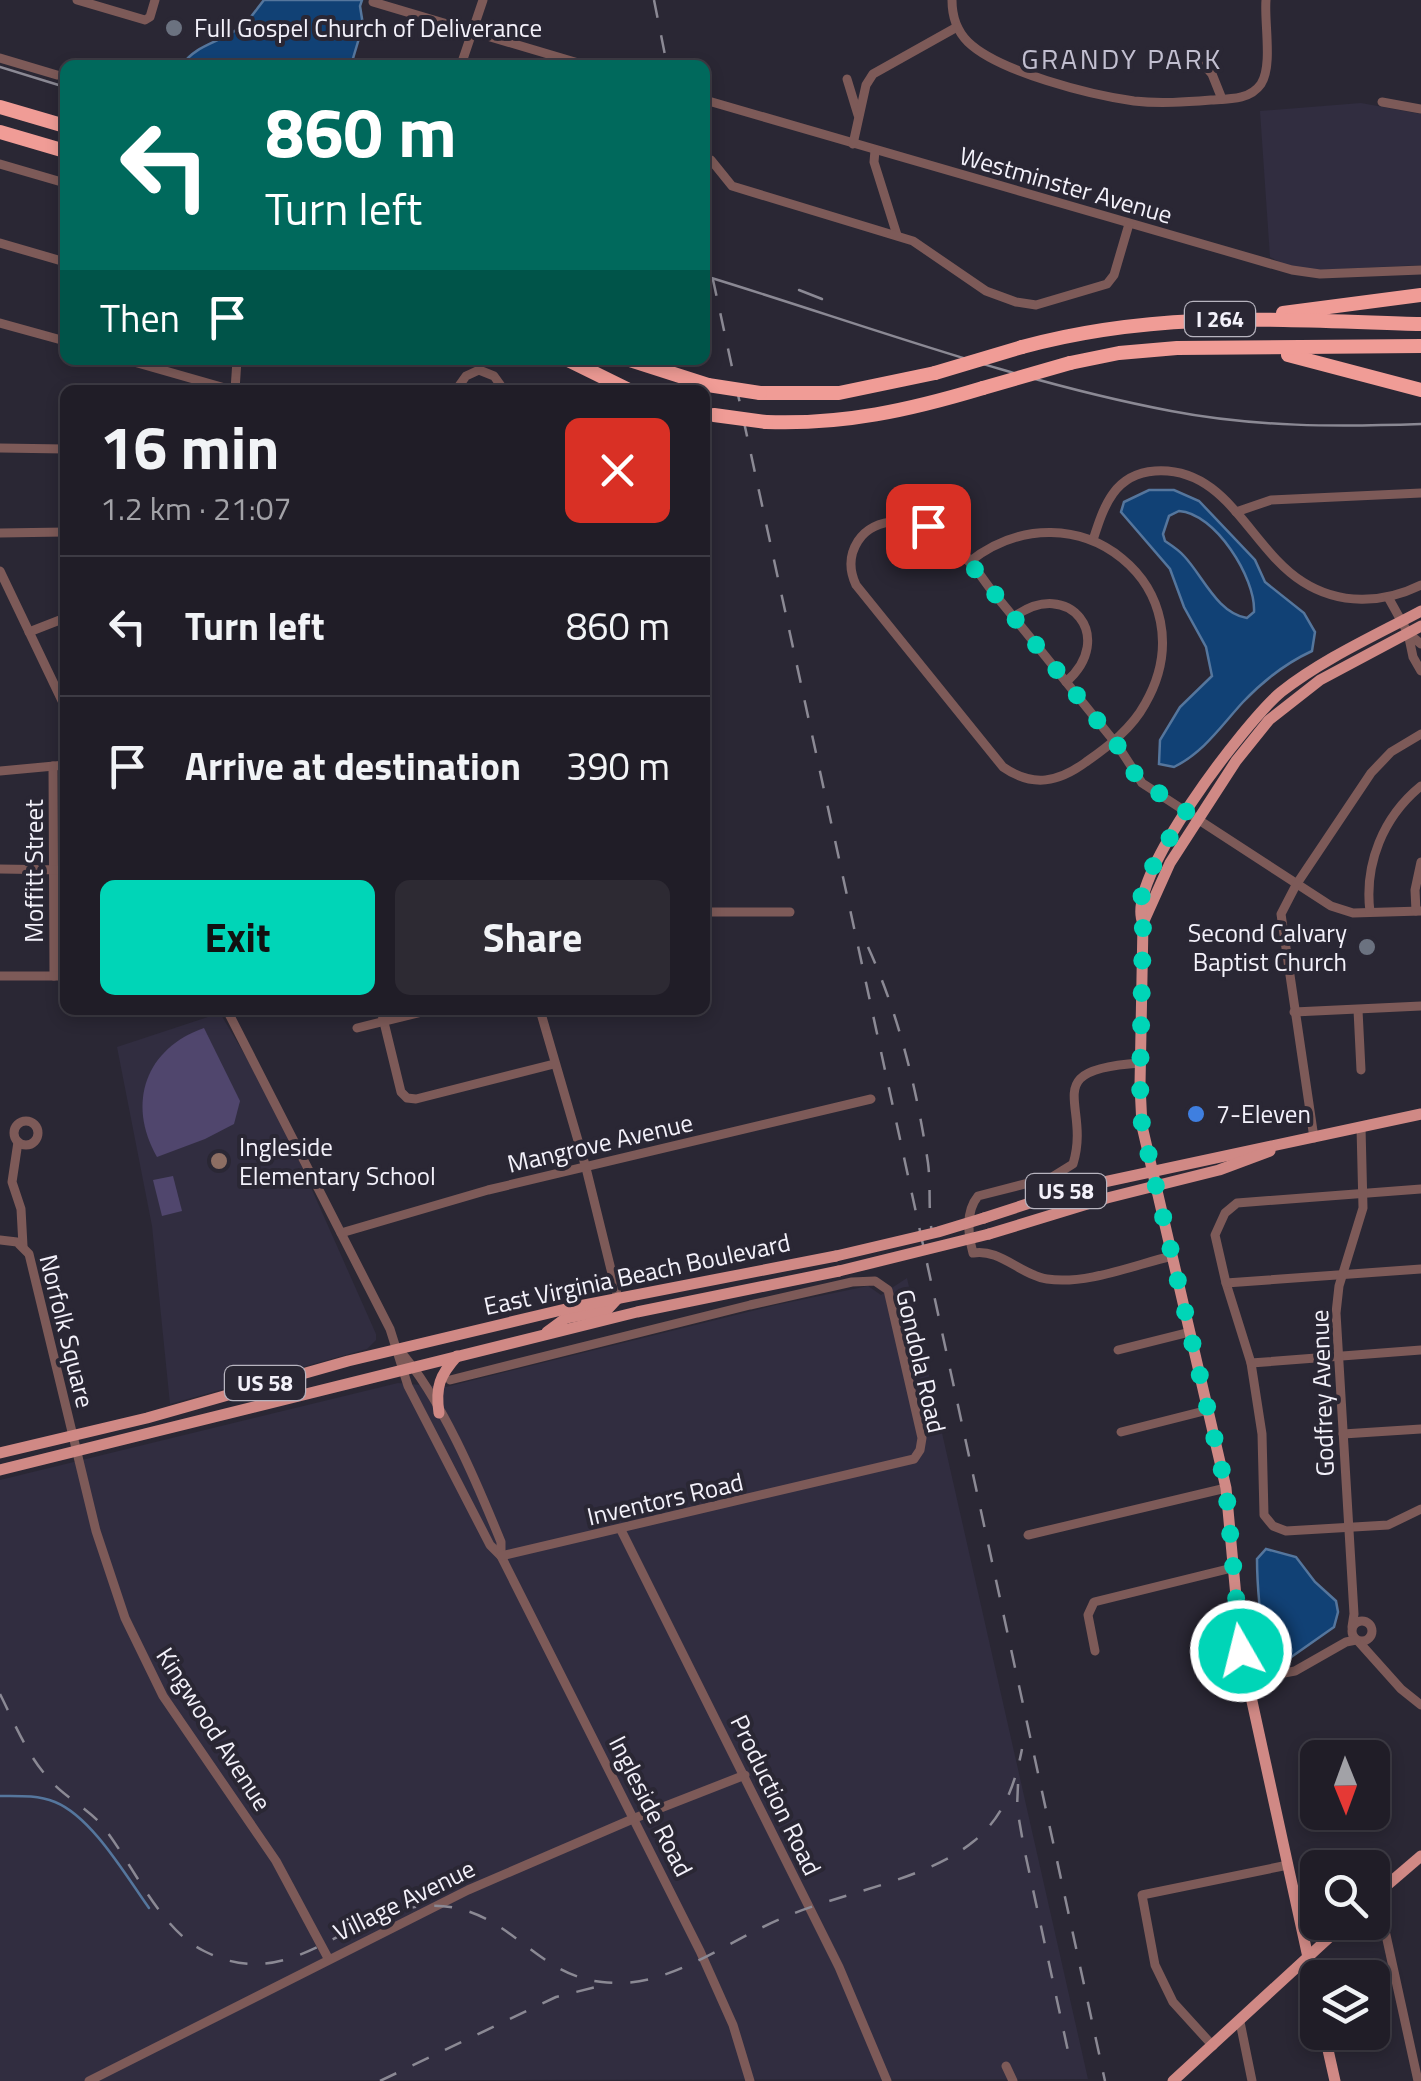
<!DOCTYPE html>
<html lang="en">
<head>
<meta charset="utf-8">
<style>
	body { margin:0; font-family:"Titillium Web",sans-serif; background:#2d2a33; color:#f1f3f6; height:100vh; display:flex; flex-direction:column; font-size:38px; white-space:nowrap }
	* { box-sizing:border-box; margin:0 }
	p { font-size:32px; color:#a2a2a7 }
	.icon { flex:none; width:55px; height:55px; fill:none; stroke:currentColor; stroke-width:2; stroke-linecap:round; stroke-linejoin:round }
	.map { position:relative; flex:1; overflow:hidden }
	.details { position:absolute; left:60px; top:385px; width:650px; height:630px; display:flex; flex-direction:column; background:#201d27; border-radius:15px; box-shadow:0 5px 15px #0003,0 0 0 2px #3d3b44 }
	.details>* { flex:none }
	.guide { position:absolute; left:60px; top:60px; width:650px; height:305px; border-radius:15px; box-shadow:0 5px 15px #0003,0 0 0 2px #3d3b44; background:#00695c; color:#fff; overflow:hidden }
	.needle { width:65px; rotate:179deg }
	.tools { position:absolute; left:1300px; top:1740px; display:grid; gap:20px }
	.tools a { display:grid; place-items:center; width:90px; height:90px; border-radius:15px; background:#201d27; box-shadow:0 5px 15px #0003,0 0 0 2px #3d3b44; font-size:50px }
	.pin { position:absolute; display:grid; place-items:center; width:85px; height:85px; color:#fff; margin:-42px; border-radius:20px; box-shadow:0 5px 15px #0006 }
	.me { position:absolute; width:110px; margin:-55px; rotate:352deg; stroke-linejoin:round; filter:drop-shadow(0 0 8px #0008) }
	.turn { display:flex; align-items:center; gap:35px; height:210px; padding:0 40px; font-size:45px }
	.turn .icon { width:130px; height:130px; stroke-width:2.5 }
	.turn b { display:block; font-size:70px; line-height:85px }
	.then { display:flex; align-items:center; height:95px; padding:0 40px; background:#0003; gap:20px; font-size:38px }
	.round { display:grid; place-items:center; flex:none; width:105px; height:105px; border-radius:15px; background:#2d2a33 }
	.headline { display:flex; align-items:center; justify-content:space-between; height:170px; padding:0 40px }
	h1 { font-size:60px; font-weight:700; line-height:75px }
	.primary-button { display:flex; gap:20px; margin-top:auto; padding:20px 40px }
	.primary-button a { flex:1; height:115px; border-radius:15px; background:#00d5b7; color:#111; font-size:40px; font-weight:700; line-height:115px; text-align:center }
	.primary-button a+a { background:#2d2a33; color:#f1f3f6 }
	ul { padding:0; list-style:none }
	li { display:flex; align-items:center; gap:30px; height:140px; padding:0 40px; border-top:2px solid #3d3b44 }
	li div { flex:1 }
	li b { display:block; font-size:38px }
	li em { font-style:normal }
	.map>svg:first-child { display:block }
	.built { fill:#312d40 }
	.green { fill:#50466d }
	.water { fill:#114175; stroke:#55769d; stroke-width:2.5; fill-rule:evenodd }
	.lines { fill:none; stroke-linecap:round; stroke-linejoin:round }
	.stream { stroke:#55769d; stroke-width:2.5 }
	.minor { stroke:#7d5a58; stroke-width:9 }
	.major { stroke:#d08985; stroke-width:11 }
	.highway { stroke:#f09c96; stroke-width:14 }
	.tram { stroke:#8b8994; stroke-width:2.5 }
	.rail { stroke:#8b8994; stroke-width:2.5; stroke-dasharray:18 18; stroke-linecap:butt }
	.major-bridge { stroke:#d08985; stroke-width:11 }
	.highway-bridge { stroke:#f09c96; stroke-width:14 }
	.route { stroke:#00d5b7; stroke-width:18; stroke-dasharray:0 32.4 }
	.worship-dot { fill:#6b7280; stroke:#2a2734; stroke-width:4 }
	.shop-dot { fill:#3f7fe0; stroke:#2a2734; stroke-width:4 }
	.education-dot { fill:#8d6e63; stroke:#2a2734; stroke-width:4 }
	.labels { text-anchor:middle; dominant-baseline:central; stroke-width:8; stroke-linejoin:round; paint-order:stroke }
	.shield { fill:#2a2734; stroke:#b7b4bf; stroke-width:2.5 }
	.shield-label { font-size:22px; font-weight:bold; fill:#f3f1fa }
	.poi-label { font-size:25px; fill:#f3f1fa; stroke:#2a2734; text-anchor:start }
	.street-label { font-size:25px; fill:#f3f1fa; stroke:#2a2734 }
	.neighbourhood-label { font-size:28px; letter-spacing:2.5px; fill:#c2bfd0; stroke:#2a2734 }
</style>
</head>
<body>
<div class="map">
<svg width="1421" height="2081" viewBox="0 0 1421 2081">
	<rect width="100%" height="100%" fill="#2a2734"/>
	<g class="built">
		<polygon points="1361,103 1421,114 1421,265 1317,270 1287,266 1270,257 1260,111"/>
		<polygon points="220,1013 274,1104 376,1334 376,1340 367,1349 170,1404 152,1226 117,1047"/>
		<polygon points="907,1278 1088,2079 0,2081 0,1480 398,1383 446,1387 776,1305 868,1286 881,1295"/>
	</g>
	<g class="green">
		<path d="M204,1028L240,1101L234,1124L205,1139L157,1157C126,1103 146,1048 204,1028Z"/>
		<polygon points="173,1176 182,1211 162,1216 153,1180"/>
	</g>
	<g class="water">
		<path d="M264,0H362L360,6L363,25L351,65H182C196,45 218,43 236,30C249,22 255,11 264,0Z"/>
		<path d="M1149,490H1174L1199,501L1255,560L1265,582L1304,613L1315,632L1312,651C1286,663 1263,681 1243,702C1221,726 1204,752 1174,767L1159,764L1160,740L1180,707L1212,676L1206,647L1184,607L1170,569L1121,512L1124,502ZM1179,511C1215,513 1256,578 1254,612L1247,618C1217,613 1203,576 1184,556C1179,550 1171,545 1165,541L1163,534L1169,516Z"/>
		<path d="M1266,1549L1296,1557L1315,1582L1336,1601L1338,1612L1334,1627L1287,1660C1278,1659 1270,1657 1267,1648C1260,1632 1257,1577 1257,1559Z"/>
	</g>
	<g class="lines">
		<path class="stream" d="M0,1796C19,1796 37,1795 55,1802C92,1817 126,1876 149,1908"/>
		<g class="minor">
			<polyline points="77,0 145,20 150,17 155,0"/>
			<path d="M952,0C952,16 956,30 968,42C999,72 1091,95 1134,101C1160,104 1186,102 1211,100C1229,99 1250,100 1261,84C1273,66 1264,22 1266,0"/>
			<polyline points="373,2 585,65"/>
			<polyline points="1195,54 1212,74 1222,99"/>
			<polyline points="0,58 57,75"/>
			<polyline points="461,65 483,0"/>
			<polyline points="847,79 858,115"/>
			<polyline points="705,100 1292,270 1320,274 1421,270"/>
			<polyline points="1382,102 1421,109"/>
			<polyline points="853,144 866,85 873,74 957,27"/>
			<polyline points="875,150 874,162 897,235"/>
			<polyline points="711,160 732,186 913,241 986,291 1016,302 1036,305 1107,284 1114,275 1129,224"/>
			<polyline points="0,164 65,183"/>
			<polyline points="0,243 65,262"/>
			<polyline points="0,323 65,341"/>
			<polyline points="127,360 232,390"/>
			<polyline points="235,390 237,360"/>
			<polyline points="456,390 466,376 479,370 494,376 504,390"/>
			<polyline points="0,448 65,449"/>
			<polyline points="1236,512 1271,500 1421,493"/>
			<polyline points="0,533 65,532"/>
			<path d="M1093,540C1104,506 1114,474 1155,471C1228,466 1250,549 1303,582C1339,605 1383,604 1421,585"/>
			<path d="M969,562C1076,478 1211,589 1145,704C1132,728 1109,746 1086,762C1059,782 1033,788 1003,767L856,585C849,570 849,555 858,541C875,515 918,517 942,532C962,545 977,572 992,591C1033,640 1073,691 1114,741L1118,746L1142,783L1331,906L1353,913L1421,911"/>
			<polyline points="0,571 65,707"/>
			<polyline points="1388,597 1408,633 1421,644"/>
			<path d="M1014,617C1069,576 1117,638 1066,682"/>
			<polyline points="29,632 65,618"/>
			<polyline points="1408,633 1413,657 1421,671"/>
			<polyline points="53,766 54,976"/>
			<polyline points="0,771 65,765"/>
			<polyline points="0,869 65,870"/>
			<polyline points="1416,911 1415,890 1421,862"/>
			<polyline points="705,912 790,912"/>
			<path d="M1370,912C1364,864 1383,817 1421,786"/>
			<polyline points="0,976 65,976"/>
			<polyline points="227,1010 390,1329 408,1386 490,1545 501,1556 700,1951 733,2025 750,2081"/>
			<polyline points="381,1010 401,1092 407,1098 416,1099 554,1064"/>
			<polyline points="540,1010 586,1168 618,1298"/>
			<polyline points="1358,1010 1361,1070"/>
			<polyline points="1294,1012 1421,1006"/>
			<polyline points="357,1028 430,1010"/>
			<path d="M1140,1063C1035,1070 1092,1103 1073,1164L1052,1177L978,1196C965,1212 968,1234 973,1253C999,1248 1021,1275 1047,1279C1086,1285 1134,1265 1172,1256"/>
			<circle cx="26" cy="1133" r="12"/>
			<polyline points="1314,1138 1281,914 1296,885 1371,773 1391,752 1421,734"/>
			<polyline points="18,1142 12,1182 21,1209 23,1246"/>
			<polyline points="1421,1189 1237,1203 1225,1213 1215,1235 1226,1283 1251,1363 1262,1434 1264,1515 1273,1526 1286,1531 1388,1525 1421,1509"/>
			<polyline points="341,1233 488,1190 871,1099"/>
			<polyline points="0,1240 17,1242 29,1254 96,1531 125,1618 163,1696 276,1861 328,1958"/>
			<polyline points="1226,1283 1421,1269"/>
			<path d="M399,1350C441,1397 477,1483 501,1542V1556"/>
			<polyline points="1118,1350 1190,1332"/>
			<polyline points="1251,1363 1421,1350"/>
			<polyline points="450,1380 750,1305 852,1282 875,1281 888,1290 922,1438 920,1450 914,1459 501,1556"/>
			<polyline points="1121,1432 1208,1410"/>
			<polyline points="1343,1434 1421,1429"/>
			<polyline points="621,1530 839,1967 887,2081"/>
			<polyline points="1028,1535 1226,1488"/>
			<circle cx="1362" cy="1631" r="10"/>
			<polyline points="1352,1627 1354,1614 1336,1313 1339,1286 1363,1208 1361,1127"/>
			<polyline points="1358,1641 1401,1689 1421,1705"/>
			<polyline points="1095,1651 1088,1615 1094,1602 1232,1568"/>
			<polyline points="1248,1680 1295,1671 1346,1642 1356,1640"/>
			<polyline points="1377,1894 1418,2081"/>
			<polyline points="1240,2022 1252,2081"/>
			<polyline points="1213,2046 1173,2002 1155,1965 1142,1895 1288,1865"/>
			<polyline points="1006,2066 1013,2081"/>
			<polyline points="89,2081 468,1890 635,1818 745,1775"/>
		</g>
		<g class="major">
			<polyline points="1143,923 1170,863 1236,761 1269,720 1320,680 1421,626"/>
			<polyline points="984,1218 1076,1188 1421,1114"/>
			<polyline points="989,1234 1107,1198 1219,1170 1270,1151"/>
			<polyline points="547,1332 566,1318 607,1310 618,1298"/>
			<path d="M439,1413C435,1387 440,1375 457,1356"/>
			<polyline points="0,1453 147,1418 348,1361 574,1307 836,1256"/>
			<polyline points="0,1470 637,1312 839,1271"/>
			<polyline points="1372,1898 1421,1856"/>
			<path d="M1318,2003L1241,1651L1226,1488L1142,1126L1140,1085L1143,923C1123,881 1246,721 1281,692C1323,659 1374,636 1421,611"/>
			<polyline points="1324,2032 1335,2081"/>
			<polyline points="1173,2081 1346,1922"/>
		</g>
		<g class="highway">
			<polyline points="0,107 65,126"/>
			<polyline points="0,132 65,151"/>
			<polyline points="1283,313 1421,295"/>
			<path d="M1022,347C1157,310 1283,320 1421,324"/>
			<polyline points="1288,355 1421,390"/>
			<polyline points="568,360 629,390"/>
			<polyline points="630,360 708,385"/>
			<polyline points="1070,363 1119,353 1177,348 1421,346"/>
			<polyline points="760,393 839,393 935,373"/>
			<path d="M766,422C843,425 910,410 983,388"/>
		</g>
		<g class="tram">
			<polyline points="0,67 65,87"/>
			<path d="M705,276C859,323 1013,381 1171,411C1254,427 1337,427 1421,424"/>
			<polyline points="799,290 822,299"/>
		</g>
		<g class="rail">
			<polyline points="654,0 667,65"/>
			<polyline points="705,243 1105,2081"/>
			<path d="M868,947C899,1015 917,1090 928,1163C931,1187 928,1210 932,1233"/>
			<path d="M0,1694C14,1722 27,1755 49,1779C65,1798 90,1809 105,1829C134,1867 161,1930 204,1951C293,1996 343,1911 425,1906C507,1901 531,1975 602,1982C619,1984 637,1983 654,1978C700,1965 741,1935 785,1917C840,1893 927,1880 974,1841C1003,1818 1015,1785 1022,1749"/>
			<polyline points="1018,1784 1017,1808 1024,1848 1068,2051"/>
			<polyline points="380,2081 556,1997 600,1986"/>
		</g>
		<g class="major-bridge">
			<polyline points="836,1256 938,1232 984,1218"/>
			<polyline points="839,1271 989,1234"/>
		</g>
		<g class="highway-bridge">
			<polyline points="935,373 1022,347"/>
			<polyline points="708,385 760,393"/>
			<polyline points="983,388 1070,363"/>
			<polyline points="714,415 766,422"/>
		</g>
	</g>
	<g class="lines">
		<path class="route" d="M928,526L949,538L969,562L1118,746L1138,779L1187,812C1170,838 1129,892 1143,923L1140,1085L1142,1126L1226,1488L1241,1651"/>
	</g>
	<g class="worship-dot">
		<circle cx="174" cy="28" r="10"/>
		<circle cx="1367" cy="947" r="10"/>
	</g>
	<circle class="shop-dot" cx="1196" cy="1114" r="10"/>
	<circle class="education-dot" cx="219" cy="1161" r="10"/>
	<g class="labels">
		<g class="shield">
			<rect x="1185" y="302" width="70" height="34" rx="8"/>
			<rect x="1026" y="1174" width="80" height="34" rx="8"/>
			<rect x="225" y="1366" width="80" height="34" rx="8"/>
		</g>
		<g class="shield-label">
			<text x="1220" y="319">I 264</text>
			<text x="1066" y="1191">US 58</text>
			<text x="265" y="1383">US 58</text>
		</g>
		<g class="poi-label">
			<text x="194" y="28">Full Gospel Church of Deliverance</text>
			<text x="1347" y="933" text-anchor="end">Second Calvary<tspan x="1347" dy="29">Baptist Church</tspan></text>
			<text x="1216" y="1114">7-Eleven</text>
			<text x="239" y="1147">Ingleside<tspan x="239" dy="29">Elementary School</tspan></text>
		</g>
		<g class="street-label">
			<text transform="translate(1066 185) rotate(16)">Westminster Avenue</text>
			<text transform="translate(34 871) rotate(-90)">Moffitt Street</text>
			<text transform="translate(600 1143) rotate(-13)">Mangrove Avenue</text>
			<text transform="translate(637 1274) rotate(-12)">East Virginia Beach Boulevard</text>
			<text transform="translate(67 1331) rotate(76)">Norfolk Square</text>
			<text transform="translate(921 1361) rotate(77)">Gondola Road</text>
			<text transform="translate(1322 1393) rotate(-92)">Godfrey Avenue</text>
			<text transform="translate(665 1499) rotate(-13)">Inventors Road</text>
			<text transform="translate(214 1729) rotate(57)">Kingwood Avenue</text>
			<text transform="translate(776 1795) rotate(64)">Production Road</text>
			<text transform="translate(651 1806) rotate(63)">Ingleside Road</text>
			<text transform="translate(404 1900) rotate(-26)">Village Avenue</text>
		</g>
		<g class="neighbourhood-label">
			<text x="1122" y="58">GRANDY PARK</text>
		</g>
	</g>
</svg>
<div class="tools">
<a><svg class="needle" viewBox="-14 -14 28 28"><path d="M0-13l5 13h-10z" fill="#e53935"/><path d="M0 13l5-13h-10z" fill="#a2a2a7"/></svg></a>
<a><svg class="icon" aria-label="search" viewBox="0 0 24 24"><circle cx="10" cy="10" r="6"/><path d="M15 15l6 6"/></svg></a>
<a><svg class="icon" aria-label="layers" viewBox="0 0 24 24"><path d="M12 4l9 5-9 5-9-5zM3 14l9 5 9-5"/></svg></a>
</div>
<div class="pin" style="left:928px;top:526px;background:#d93025"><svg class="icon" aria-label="arrive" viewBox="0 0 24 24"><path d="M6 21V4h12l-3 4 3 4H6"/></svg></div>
<svg class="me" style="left:1241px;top:1651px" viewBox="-20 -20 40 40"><circle r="17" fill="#00d5b7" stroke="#fff" stroke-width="3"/><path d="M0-11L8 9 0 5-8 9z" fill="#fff"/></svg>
<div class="guide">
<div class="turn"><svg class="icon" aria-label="left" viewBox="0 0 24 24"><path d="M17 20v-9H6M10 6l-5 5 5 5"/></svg><div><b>860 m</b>Turn left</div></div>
<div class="then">Then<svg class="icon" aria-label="arrive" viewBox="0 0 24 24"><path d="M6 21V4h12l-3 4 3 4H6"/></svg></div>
</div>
<section class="details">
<div class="headline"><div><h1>16 min</h1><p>1.2 km · 21:07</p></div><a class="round" style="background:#d93025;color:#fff"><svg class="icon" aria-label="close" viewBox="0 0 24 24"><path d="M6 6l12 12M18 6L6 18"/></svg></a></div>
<ul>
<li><svg class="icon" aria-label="left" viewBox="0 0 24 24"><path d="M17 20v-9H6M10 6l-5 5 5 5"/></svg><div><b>Turn left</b></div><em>860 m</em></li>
<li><svg class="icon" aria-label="arrive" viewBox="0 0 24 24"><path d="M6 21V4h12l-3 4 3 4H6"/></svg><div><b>Arrive at destination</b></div><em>390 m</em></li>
</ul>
<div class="primary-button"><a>Exit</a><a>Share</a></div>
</section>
</div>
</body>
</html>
